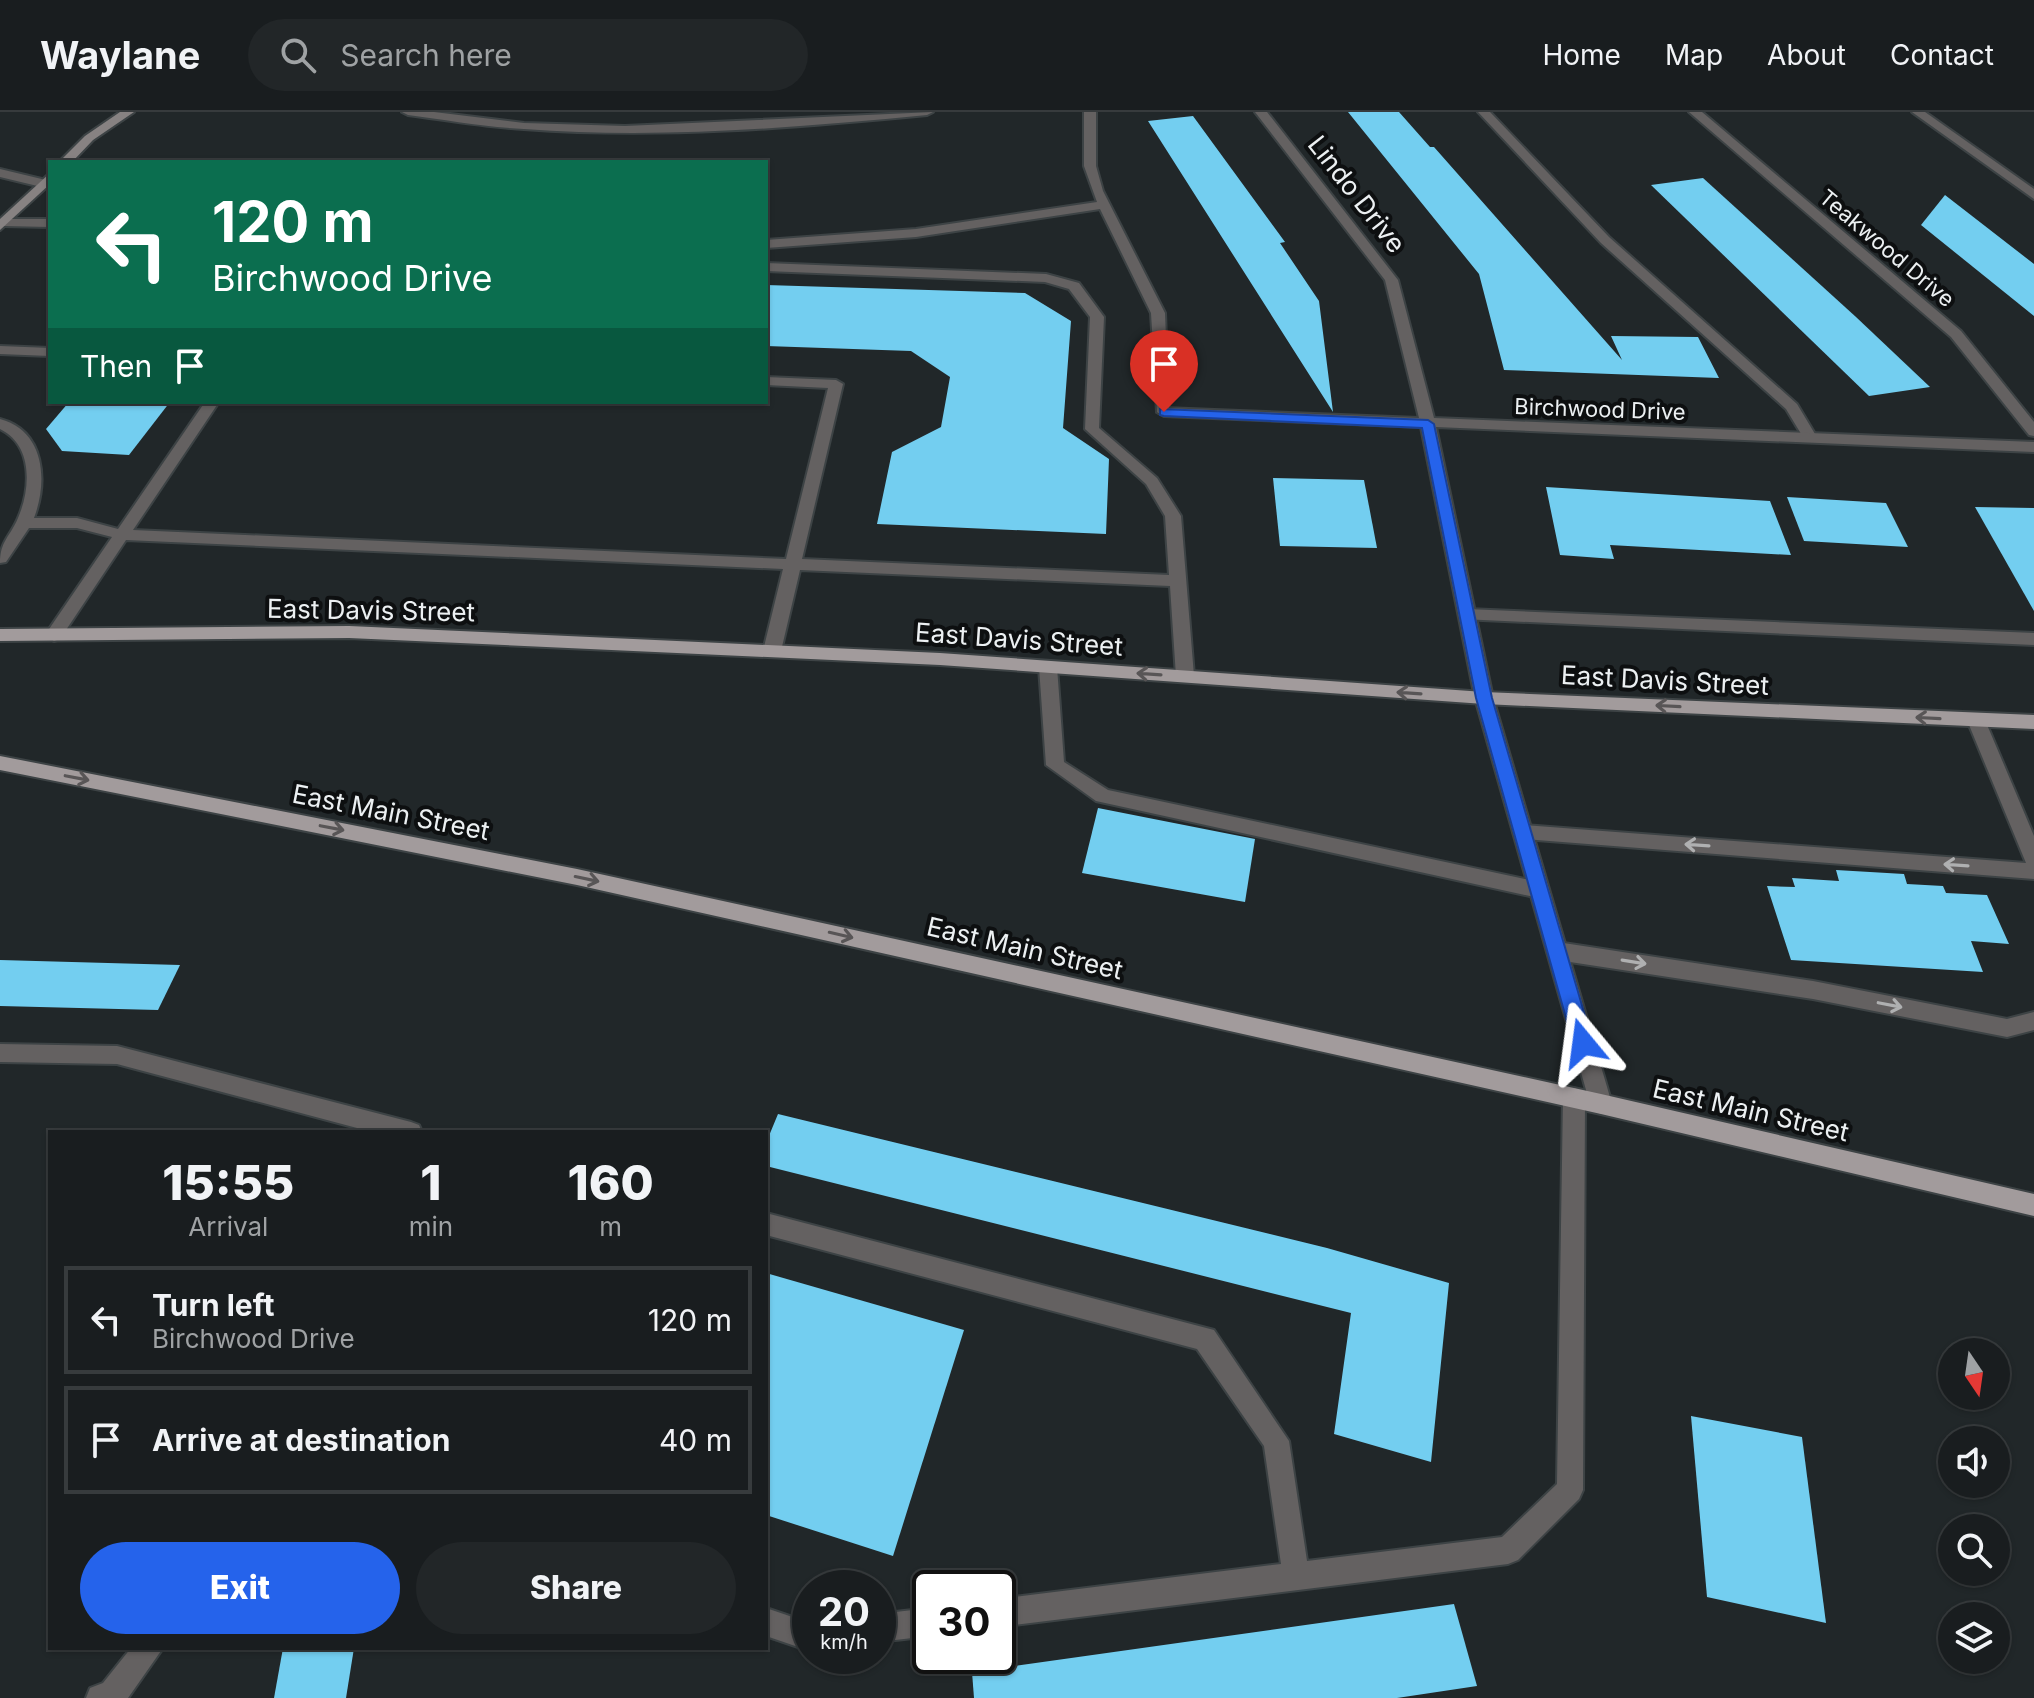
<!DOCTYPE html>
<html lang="en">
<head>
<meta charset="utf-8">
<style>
	body { margin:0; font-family:Inter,sans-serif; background:#222628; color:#f1f3f6; height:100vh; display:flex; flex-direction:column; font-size:30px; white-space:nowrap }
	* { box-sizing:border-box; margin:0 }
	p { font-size:26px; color:#9fa2a4 }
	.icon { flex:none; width:44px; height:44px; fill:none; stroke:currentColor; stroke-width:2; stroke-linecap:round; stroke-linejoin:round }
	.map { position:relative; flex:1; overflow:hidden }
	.drawer { position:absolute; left:48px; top:1018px; width:720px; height:520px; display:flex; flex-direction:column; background:#191d1f; border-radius:0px; box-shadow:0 2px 6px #0004,0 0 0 2px #373b3d }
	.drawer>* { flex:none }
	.guide { position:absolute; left:48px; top:48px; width:720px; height:244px; border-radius:0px; box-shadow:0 2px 6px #0004,0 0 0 2px #373b3d; background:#0b6e4f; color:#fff; overflow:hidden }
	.needle { width:52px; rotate:167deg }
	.controls { position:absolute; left:1938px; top:1226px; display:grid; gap:16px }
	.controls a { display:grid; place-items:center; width:72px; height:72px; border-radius:50%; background:#191d1f; box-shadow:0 2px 6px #0004,0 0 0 2px #373b3d; font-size:40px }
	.speed { position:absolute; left:792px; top:1458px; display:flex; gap:16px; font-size:40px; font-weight:700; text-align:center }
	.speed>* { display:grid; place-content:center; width:104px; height:104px; border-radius:50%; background:#191d1f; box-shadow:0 2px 6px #0004,0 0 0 2px #373b3d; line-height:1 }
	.speed small { font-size:20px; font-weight:400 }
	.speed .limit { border:4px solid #111; border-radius:12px; background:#fff; color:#111 }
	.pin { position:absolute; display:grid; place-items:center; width:68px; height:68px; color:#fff; margin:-82px -34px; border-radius:50% 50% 50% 0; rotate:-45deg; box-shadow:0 0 8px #0007 }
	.pin .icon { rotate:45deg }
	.me { position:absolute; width:88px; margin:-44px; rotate:344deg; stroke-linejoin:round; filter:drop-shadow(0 0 6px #0008) }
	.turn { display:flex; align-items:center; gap:28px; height:168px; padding:0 32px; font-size:36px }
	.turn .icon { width:104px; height:104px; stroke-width:2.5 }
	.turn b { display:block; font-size:56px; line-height:68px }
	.then { display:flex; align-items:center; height:76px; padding:0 32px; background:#0003; gap:16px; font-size:30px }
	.eta { display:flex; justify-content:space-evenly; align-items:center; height:136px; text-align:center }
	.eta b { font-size:48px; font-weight:800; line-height:56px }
	.cta { display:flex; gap:16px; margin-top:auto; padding:16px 32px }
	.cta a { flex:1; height:92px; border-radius:48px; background:#2563eb; color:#fff; font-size:32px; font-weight:800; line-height:92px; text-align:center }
	.cta a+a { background:#222628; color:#f1f3f6 }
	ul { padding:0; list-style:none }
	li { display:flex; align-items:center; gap:24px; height:108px; margin:0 16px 12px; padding:0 16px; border:4px solid #373b3d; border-radius:0px }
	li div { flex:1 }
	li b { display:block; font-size:30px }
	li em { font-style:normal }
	header { display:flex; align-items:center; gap:48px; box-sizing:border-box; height:112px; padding:0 40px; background:#191d1f; border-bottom:2px solid #373b3d }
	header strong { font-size:38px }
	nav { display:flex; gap:44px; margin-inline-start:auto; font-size:28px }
	.search { width:560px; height:72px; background:#222628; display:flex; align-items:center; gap:20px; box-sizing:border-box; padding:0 28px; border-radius:44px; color:#9fa2a4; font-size:30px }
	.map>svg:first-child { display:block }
	.building { fill:#73cef0 }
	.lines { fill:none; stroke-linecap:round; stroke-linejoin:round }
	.lane-casing { stroke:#3d4345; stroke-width:4 }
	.street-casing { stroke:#3d4345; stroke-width:4 }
	.secondary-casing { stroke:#3d4345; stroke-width:4 }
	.primary-casing { stroke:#3d4345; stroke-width:4 }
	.lane { fill:#646161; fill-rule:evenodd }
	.street { fill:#646161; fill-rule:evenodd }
	.secondary { fill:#878282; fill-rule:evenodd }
	.primary { fill:#a29b9c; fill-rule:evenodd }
	.oneway { stroke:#585556 }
	.oneway2 { stroke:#afb0b1 }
	.route { fill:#2563eb; stroke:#184099; stroke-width:2 }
	.labels { text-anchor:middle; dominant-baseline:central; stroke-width:8; stroke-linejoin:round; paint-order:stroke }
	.far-street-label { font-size:22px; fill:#ecf0f2; stroke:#0d0f10 }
	.street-label { font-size:26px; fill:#ecf0f2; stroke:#0d0f10 }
</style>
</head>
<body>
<header>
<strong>Waylane</strong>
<div class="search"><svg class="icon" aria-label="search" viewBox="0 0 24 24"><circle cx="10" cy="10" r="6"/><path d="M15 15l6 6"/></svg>Search here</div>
<nav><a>Home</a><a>Map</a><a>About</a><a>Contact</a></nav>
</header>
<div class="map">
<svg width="2034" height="1586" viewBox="0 0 2034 1586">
	<rect width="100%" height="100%" fill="#212729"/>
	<g class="building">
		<polygon points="1348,0 1399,0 1430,35 1434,35 1622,248 1611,224 1698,225 1719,266 1504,258 1479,162"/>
		<polygon points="1193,4 1285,130 1280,131 1319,189 1333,300 1148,9"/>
		<polygon points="1703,66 1856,205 1930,275 1869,284 1651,73"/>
		<polygon points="1945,83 2034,152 2034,204 1921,113"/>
		<polygon points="766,173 1025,181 1071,209 1063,316 1109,347 1106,422 877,412 892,340 941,315 950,265 911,239 766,234"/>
		<polygon points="69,290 170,290 129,343 62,339 46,317"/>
		<polygon points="1273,366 1364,368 1377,436 1280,434"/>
		<polygon points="1546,375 1770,389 1791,443 1610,433 1614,447 1560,443"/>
		<polygon points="1787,385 1886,391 1908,435 1804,429"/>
		<polygon points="1975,395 2034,396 2034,499"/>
		<polygon points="1098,696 1255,727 1245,790 1082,761"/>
		<polygon points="1836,758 1904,762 1907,772 1943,774 1946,781 1987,783 2009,832 1971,829 1983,860 1791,848 1767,774 1795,775 1792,766 1839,769"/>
		<polygon points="0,848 180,853 158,898 0,894"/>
		<polygon points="778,1002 1327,1136 1449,1171 1431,1350 1334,1322 1351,1201 766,1054 766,1031"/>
		<polygon points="766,1161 964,1218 893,1444 766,1403"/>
		<polygon points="1691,1304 1802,1325 1826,1511 1707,1485"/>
		<polygon points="1454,1492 1477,1574 1397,1586 974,1586 972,1560"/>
		<polygon points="283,1536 354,1536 346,1586 274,1586"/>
	</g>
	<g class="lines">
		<defs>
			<g id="lane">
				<polygon points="1084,0 1096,0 1096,54 1103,79 1165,201 1169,303 1157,300 1151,201 1100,97 916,125 766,136 766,128 916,117 1097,90 1084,54"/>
				<polygon points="1478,0 1490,0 1609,125 1797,292 1818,327 1816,330 1806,330 1786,297 1601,131"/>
				<polygon points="1912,0 1925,0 2034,77 2034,87"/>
				<polygon points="0,57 50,69 50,77 0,65"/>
				<polygon points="0,107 50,107 50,115 4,114 0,113"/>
				<path d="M766,151L1046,162L1079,171L1104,205L1099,316L1157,366L1181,404L1194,564L1191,568L1185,570L1176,564L1170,474L800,458L781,539L772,545L763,539L783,457L126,428L60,527L54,529L45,523L112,425L77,416H29L6,450L0,451C0,429 10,425 18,406C31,376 33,333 0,317V307C45,319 48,369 34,406H77L118,417L205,290H219L133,418L786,447L828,276L766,273V265L836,268L843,272L802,447L1169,463L1165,404L1146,372L1085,317L1090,205L1069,177L1045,170L766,159Z"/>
				<polygon points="0,234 50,236 50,244 0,242"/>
				<polygon points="1467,497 2034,521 2034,533 1461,507 1459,503"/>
				<polygon points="1048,549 1057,555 1064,650 1108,678 1539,770 1546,772 1549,778 1546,784 1539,786 1096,689 1046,653 1039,555"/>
				<polygon points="1976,601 1985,608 2034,724 2034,767 1523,727 1513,720 1523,713 2026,751 1967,608"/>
				<polygon points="1557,830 1813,869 2007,907 2034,900 2034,918 2007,925 1813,887 1557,848 1550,845 1547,839 1550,833"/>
				<polygon points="0,932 117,934 411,1010 419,1013 422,1020 372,1020 117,952 0,950"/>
				<polygon points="1574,976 1582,979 1585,986 1583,1378 1579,1387 1518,1448 1508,1452 998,1515 998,1487 1281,1452 1264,1334 1197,1237 766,1123 766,1101 1214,1218 1289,1329 1307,1449 1502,1425 1557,1372 1563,986 1566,979"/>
				<polygon points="766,1496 810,1511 810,1539 766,1524"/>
				<polygon points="930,1496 930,1524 878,1530 878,1502"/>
				<polygon points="131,1536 163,1536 128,1586 86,1586 90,1576 103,1571"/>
			</g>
			<g id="street">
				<path d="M402,0H434L524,11L625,14L933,0L927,3C793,16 658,27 524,17C485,15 446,8 408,3Z"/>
				<polygon points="1255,0 1267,0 1398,168 1434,306 2034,330 2034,340 1436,315 1493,586 1612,992 1609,999 1601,1002 1593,999 1590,992 1475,586 1421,315 1164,304 1157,300 1164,296 1419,306 1385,168"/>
				<polygon points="1689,0 1702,0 1961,219 2034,310 2034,324 2029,323 1951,225"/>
			</g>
			<g id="secondary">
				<polygon points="120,0 134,0 93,28 72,50 59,50 85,24"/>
				<polygon points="50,61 50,72 0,118 0,107"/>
			</g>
			<g id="primary">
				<polygon points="349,514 940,541 1484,580 2034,603 2034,617 1484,592 940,553 349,526 0,529 0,517"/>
				<polygon points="0,644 577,757 1601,982 2034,1082 2034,1104 1601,1002 577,773 0,658"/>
			</g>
		</defs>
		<use href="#lane" class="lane-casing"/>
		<use href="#street" class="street-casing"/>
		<use href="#secondary" class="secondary-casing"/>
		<use href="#primary" class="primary-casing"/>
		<use href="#lane" class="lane"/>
		<use href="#street" class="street"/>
		<use href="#secondary" class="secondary"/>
		<use href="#primary" class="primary"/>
	</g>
	<defs><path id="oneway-shaft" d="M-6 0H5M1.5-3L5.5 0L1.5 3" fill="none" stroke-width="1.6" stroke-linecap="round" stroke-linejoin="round" transform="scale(2)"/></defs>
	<g class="oneway">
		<use href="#oneway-shaft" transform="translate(1149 562) rotate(-176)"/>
		<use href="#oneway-shaft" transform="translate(1409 581) rotate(-176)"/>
		<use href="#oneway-shaft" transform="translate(1668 594) rotate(-177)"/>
		<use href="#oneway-shaft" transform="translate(1928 606) rotate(-177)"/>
		<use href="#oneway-shaft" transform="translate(77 666) rotate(11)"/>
		<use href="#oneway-shaft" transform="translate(332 716) rotate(11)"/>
		<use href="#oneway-shaft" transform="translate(587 767) rotate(12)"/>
		<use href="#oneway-shaft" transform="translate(841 823) rotate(13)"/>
	</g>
	<g class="oneway2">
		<use href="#oneway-shaft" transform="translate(1697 733) rotate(-176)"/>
		<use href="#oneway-shaft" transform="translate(1956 753) rotate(-176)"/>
		<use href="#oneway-shaft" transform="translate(1634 850) rotate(9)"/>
		<use href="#oneway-shaft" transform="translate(1890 893) rotate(11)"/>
	</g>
	<polygon class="route" points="1160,297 1428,308 1434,312 1492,586 1593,931 1590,937 1583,939 1573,931 1476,586 1422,316 1164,304 1160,303"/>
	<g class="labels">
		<g class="far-street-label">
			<text transform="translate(1887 136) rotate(40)">Teakwood Drive</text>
			<text transform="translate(1600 297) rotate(2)">Birchwood Drive</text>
		</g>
		<g class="street-label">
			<text transform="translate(1357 82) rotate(52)">Lindo Drive</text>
			<text transform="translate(371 498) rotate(1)">East Davis Street</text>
			<text transform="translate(1019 527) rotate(4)">East Davis Street</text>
			<text transform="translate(1665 568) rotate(3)">East Davis Street</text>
			<text transform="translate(391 700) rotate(11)">East Main Street</text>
			<text transform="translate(1025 836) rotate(13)">East Main Street</text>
			<text transform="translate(1751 998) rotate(13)">East Main Street</text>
		</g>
	</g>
</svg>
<div class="controls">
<a><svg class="needle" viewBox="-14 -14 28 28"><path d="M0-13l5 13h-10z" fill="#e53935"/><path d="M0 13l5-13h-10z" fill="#9fa2a4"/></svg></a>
<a><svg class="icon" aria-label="sound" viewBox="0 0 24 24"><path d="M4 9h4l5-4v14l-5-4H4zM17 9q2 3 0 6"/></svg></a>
<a><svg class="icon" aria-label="search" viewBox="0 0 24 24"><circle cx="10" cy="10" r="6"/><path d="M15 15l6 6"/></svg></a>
<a><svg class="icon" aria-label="layers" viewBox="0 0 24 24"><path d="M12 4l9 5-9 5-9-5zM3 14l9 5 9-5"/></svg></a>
</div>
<div class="speed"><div>20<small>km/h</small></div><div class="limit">30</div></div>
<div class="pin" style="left:1164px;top:300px;background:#d93025"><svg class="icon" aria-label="arrive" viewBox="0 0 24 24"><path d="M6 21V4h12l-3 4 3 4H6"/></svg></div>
<svg class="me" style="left:1583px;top:931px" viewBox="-20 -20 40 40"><path d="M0-17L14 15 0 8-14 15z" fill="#2563eb" stroke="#fff" stroke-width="4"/></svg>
<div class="guide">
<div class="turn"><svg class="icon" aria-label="left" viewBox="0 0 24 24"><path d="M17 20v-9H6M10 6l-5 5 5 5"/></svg><div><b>120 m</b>Birchwood Drive</div></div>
<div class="then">Then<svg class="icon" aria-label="arrive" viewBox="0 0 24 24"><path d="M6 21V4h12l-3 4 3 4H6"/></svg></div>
</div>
<section class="drawer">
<div class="eta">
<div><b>15:55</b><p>Arrival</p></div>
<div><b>1</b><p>min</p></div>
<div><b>160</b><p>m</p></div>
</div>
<ul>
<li><svg class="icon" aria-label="left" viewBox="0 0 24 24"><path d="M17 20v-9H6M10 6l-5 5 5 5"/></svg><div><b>Turn left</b><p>Birchwood Drive</p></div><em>120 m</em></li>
<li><svg class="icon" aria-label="arrive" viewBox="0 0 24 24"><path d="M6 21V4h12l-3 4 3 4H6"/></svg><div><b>Arrive at destination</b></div><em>40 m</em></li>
</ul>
<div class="cta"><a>Exit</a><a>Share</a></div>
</section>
</div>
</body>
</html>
